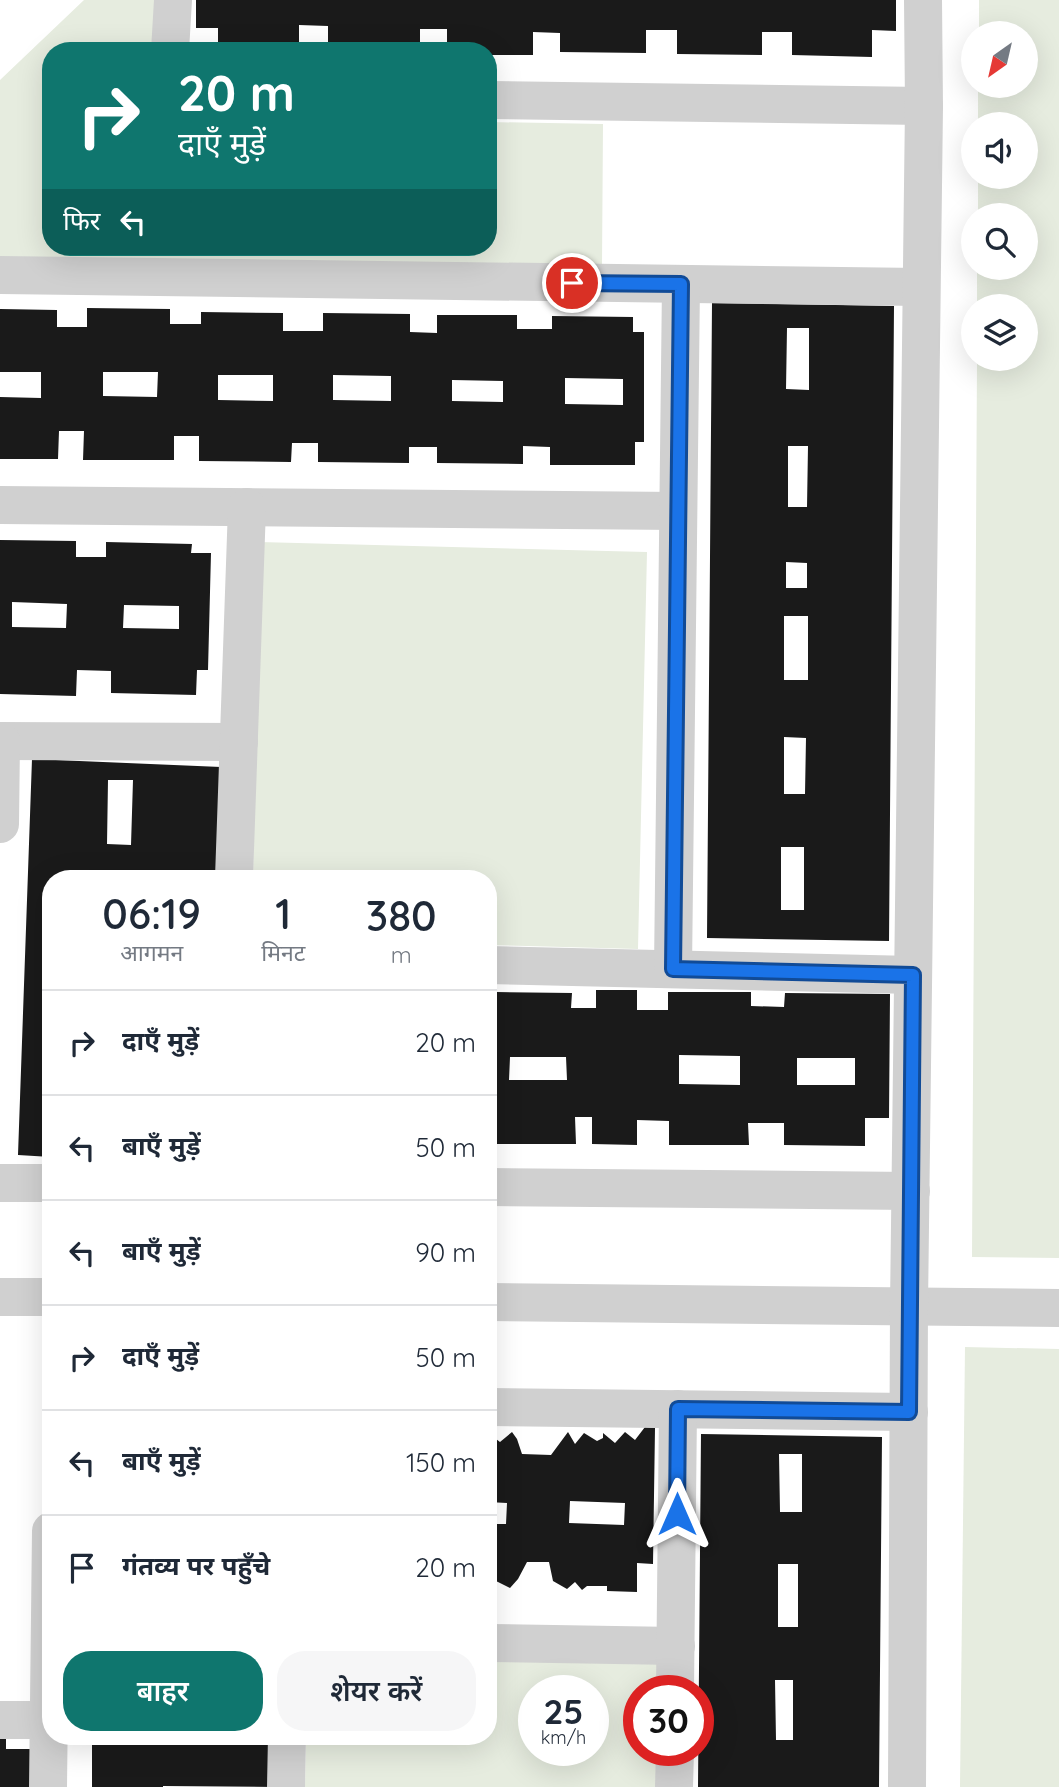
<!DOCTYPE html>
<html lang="hi">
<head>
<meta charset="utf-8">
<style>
	body { margin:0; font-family:Quicksand,"Noto Sans Devanagari",sans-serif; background:#f6f6f7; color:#1f2937; height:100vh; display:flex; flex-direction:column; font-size:26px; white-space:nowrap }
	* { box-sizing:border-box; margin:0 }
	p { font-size:23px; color:#747a83 }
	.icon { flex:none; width:38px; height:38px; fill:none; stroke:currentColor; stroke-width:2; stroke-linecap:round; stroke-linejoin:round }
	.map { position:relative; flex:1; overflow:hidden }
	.side { position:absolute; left:42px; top:870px; width:455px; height:875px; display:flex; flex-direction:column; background:#fff; border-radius:28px; box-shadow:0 7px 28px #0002 }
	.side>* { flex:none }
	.hud { position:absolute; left:42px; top:42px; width:455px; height:214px; border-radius:28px; box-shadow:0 7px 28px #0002; background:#0f766e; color:#fff; overflow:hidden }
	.needle { width:46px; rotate:214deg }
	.fabs { position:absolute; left:961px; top:21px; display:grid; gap:14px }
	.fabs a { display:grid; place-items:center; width:77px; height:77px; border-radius:50%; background:#fff; box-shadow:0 7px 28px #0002; font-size:35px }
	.speed { position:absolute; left:518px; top:1675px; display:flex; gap:14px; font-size:35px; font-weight:700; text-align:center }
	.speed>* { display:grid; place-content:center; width:91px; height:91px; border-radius:50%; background:#fff; box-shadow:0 7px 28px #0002; line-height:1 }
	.speed small { font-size:18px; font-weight:400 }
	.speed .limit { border:10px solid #d22; background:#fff; color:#111 }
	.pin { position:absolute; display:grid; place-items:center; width:60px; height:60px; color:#fff; margin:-30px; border:4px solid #fff; border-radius:50%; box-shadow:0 2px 7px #0007 }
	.me { position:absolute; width:77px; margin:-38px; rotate:0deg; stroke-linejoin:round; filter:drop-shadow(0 0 5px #0008) }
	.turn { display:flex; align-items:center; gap:24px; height:147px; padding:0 21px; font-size:32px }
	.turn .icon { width:91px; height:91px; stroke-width:2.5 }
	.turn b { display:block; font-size:49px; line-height:60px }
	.then { display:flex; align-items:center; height:66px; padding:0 21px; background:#0003; gap:14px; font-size:26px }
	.eta { display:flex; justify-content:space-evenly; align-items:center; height:119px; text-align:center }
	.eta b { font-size:42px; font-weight:600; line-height:49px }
	.cta { display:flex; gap:14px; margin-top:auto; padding:14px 21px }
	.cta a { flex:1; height:80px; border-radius:28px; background:#0f766e; color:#fff; font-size:28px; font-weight:600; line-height:80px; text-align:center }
	.cta a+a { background:#f6f6f7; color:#1f2937 }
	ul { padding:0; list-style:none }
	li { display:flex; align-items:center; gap:21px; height:105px; padding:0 21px; border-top:2px solid #e0e1e3 }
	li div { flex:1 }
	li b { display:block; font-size:26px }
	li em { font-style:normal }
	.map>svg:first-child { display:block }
	.green { fill:#e6ecdf; fill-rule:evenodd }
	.building { fill:#1a1a1a; fill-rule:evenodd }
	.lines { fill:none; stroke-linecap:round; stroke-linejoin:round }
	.minor { stroke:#d0d0d0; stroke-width:38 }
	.route-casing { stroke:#114b97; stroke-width:18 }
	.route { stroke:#1a73e8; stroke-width:12 }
</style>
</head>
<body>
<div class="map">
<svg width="1059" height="1787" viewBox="0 0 1059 1787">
	<rect width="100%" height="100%" fill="#fff"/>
	<g class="green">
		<polygon points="84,0 156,0 156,51 51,51 51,247 488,247 488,122 603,124 602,266 0,259 0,80"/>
		<polygon points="979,0 1059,0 1059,1258 972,1257 977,359 1026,359 1026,306 977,306 977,268 1026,268 1026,215 978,215 978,177 1026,177 1026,124 978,124 978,86 1026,86 1026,33 979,33"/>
		<polygon points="259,542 647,552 638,949 488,945 488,878 253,878"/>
		<polygon points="965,1347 1059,1349 1059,1787 960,1787"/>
		<path d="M488,1656L660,1660L659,1690H639V1750H658L657,1787H305L306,1736H488ZM534,1690H593V1750H534Z"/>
	</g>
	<g class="building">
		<polygon points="196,0 896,0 896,31 872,30 872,57 792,55 792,32 762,32 762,55 677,54 677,30 646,30 646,53 560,52 560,33 533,32 533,55 488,55 488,51 447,51 447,29 420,29 420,51 328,51 328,26 299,25 299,51 218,51 218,28 196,28"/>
		<path d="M712,303L894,306L889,941L707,938ZM787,328H809V390L786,389ZM788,446H808L807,507H788ZM786,562L807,563V588H786ZM784,616H808V680H784ZM784,737L806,738L805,794H784ZM781,847H804V910H781Z"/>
		<path d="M87,308L170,309V324H201V312L283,313V331H323V313L410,314V332L437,333V315H517V329H552V316L633,317V332H644V442H635V465H550V447L523,446V464L437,463V447H409V463L318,462V443H292L291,462L199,461V436H174V460H83L84,431H59L58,459H0V397L41,398V372H0V309L57,310V327H87ZM103,372H158L157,397L103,396ZM218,375H273V401L218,400ZM333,375L391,376V401L333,400ZM565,378L623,379V405L565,404ZM452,380L503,381V402L452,401Z"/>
		<path d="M0,540L76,541V557H106V542L192,544L191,553H211L208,670H197L196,695L111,693V671L77,670L76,696L0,694ZM12,602L67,604L66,628L12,627ZM124,605L179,606V629L123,628Z"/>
		<path d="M32,759L221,767L217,878H51V1157L18,1155ZM108,780H133L131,845L107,844Z"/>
		<path d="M596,990H637V1010H668V992H751V1006L784,1007L785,993L890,994L889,1118H865V1146L784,1145V1123H748L749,1145H669V1121L637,1120V1145L592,1144V1117H575L576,1144H490L488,1010H496V992L572,993L571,1008H596ZM679,1055L740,1056V1085L679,1084ZM510,1057H566L567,1080H509ZM797,1058H855V1085H797Z"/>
		<path d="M645,1427L655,1428L653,1564L637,1563V1592L607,1591V1586H587L582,1590L575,1582L567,1589L553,1581L549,1562H527L518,1579L510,1588L496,1581L488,1588V1524H506L507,1503L488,1502V1433L500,1442L512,1432L517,1439L522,1454L551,1455L568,1432L575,1444L584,1433L597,1441L603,1438V1433L615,1443L625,1432L635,1440ZM570,1501L625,1503L624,1525L569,1523Z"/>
		<path d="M701,1434L882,1437L879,1787H698ZM779,1454H802V1512H780ZM778,1564H798V1627H778ZM775,1680H793V1740H776Z"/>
		<polygon points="0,1733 6,1733 6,1749 36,1749 36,1787 0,1787"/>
		<polygon points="92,1736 274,1736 274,1787 163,1786 163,1787 92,1787"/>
	</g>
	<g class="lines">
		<g class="minor">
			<polyline points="170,51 173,0"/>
			<polyline points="488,100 924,106"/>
			<polyline points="0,275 921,287"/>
			<polyline points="0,505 678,511"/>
			<polyline points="0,741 239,742"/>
			<polyline points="0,824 1,741"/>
			<polyline points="234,878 247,507"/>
			<polyline points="488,965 913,975"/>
			<polyline points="673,969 681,284"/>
			<polyline points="0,1183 51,1183"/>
			<polyline points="488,1187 911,1191"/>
			<polyline points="0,1297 51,1297"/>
			<polyline points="488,1302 1059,1308"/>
			<polyline points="488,1407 909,1412"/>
			<polyline points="488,1643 676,1646"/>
			<polyline points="675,1690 678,1409"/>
			<polyline points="0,1720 48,1720"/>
			<polyline points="48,1787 51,1531"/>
			<polyline points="286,1787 287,1736"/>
			<polyline points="674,1787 675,1750"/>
			<polyline points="907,1787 909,1306 924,106 923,0"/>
		</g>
	</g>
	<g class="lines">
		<defs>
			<polyline id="route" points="572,283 681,284 673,969 913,975 909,1412 678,1409 677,1514"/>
		</defs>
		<use href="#route" class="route-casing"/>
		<use href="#route" class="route"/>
	</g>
</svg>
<div class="fabs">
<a><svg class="needle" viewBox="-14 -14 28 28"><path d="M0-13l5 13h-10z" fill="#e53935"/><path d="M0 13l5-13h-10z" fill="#747a83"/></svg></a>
<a><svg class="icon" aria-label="sound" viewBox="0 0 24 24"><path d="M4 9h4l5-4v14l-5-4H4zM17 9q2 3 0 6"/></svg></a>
<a><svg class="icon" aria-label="search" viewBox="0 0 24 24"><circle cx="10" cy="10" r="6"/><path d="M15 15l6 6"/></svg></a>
<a><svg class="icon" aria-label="layers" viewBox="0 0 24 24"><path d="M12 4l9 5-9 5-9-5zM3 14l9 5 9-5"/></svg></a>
</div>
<div class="speed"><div>25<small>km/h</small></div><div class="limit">30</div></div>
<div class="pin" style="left:572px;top:283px;background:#d93025"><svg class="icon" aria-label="arrive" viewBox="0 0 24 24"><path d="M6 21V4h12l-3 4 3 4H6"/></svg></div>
<svg class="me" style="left:677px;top:1514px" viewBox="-20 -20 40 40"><path d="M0-17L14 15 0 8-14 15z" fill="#1a73e8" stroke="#fff" stroke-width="4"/></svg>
<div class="hud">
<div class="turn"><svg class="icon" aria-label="right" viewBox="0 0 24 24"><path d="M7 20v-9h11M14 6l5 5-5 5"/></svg><div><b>20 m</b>दाएँ मुड़ें</div></div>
<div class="then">फिर<svg class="icon" aria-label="left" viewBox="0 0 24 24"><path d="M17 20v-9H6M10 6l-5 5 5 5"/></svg></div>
</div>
<section class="side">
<div class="eta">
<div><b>06:19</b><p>आगमन</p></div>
<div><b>1</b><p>मिनट</p></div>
<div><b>380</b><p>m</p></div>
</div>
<ul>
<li><svg class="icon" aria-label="right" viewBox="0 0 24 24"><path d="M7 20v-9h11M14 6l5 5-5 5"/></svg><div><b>दाएँ मुड़ें</b></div><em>20 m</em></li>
<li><svg class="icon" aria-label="left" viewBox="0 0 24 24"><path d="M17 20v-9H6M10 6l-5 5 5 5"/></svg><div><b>बाएँ मुड़ें</b></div><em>50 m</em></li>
<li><svg class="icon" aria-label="left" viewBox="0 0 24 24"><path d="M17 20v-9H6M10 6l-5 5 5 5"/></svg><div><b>बाएँ मुड़ें</b></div><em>90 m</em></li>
<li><svg class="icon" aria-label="right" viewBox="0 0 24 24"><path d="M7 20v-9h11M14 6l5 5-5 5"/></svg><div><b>दाएँ मुड़ें</b></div><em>50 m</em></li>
<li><svg class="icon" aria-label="left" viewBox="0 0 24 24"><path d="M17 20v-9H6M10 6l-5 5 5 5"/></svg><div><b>बाएँ मुड़ें</b></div><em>150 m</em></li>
<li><svg class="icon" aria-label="arrive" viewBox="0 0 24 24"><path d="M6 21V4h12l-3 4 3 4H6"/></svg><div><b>गंतव्य पर पहुँचे</b></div><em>20 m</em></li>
</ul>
<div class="cta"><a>बाहर</a><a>शेयर करें</a></div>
</section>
</div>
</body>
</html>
